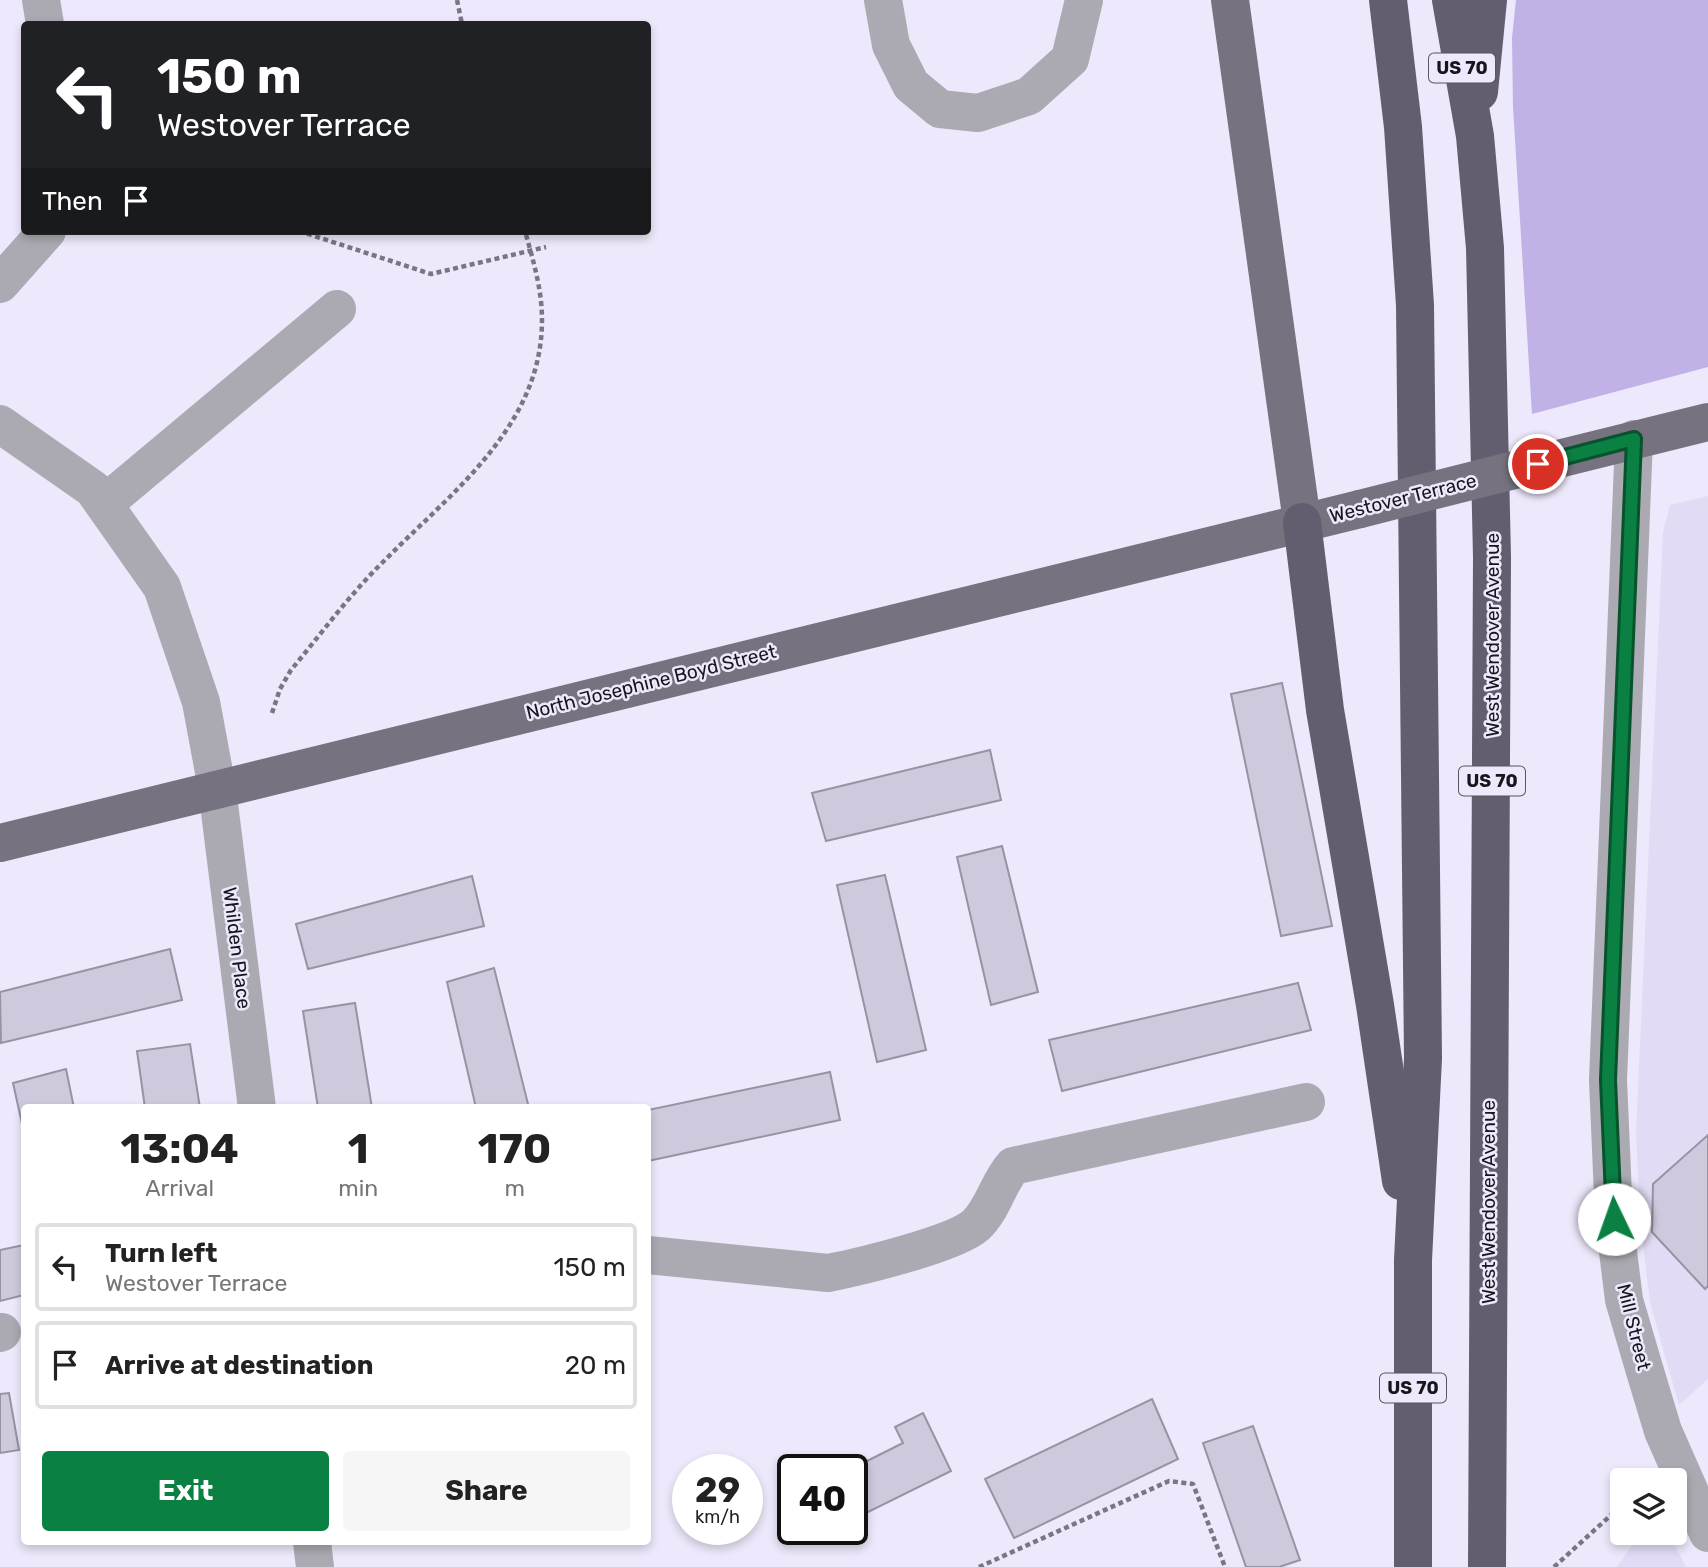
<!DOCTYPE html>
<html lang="en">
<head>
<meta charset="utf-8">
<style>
	body { margin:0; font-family:Rubik,sans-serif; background:#f6f6f6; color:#222; height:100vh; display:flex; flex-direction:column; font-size:26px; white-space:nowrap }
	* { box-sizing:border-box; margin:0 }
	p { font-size:23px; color:#767676 }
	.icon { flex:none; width:38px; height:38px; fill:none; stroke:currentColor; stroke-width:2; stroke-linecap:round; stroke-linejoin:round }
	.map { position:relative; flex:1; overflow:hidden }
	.sheet { position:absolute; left:21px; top:1104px; width:630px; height:441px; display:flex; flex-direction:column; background:#fff; border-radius:7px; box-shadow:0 4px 10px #0003 }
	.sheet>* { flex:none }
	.guide { position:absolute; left:21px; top:21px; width:630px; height:214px; border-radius:7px; box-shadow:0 4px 10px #0003; background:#202124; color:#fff; overflow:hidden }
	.fabs { position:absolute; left:1610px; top:1468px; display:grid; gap:14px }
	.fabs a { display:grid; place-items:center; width:77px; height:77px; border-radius:7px; background:#fff; box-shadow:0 4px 10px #0003; font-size:35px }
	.speed { position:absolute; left:672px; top:1454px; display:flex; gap:14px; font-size:35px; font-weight:700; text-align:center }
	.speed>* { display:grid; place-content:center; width:91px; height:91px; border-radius:50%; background:#fff; box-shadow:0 4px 10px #0003; line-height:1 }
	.speed small { font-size:18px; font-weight:400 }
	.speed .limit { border:4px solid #111; border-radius:10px; background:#fff; color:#111 }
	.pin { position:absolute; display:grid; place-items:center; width:60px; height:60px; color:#fff; margin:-30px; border:4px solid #fff; border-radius:50%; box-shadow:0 2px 7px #0007 }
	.me { position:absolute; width:77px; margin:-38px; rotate:357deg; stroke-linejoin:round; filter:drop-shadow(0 0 5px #0008) }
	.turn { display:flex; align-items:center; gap:24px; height:147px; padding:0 21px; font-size:32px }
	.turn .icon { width:91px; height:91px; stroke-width:2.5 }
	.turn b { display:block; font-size:49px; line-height:60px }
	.then { display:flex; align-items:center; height:66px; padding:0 21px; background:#0003; gap:14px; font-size:26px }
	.eta { display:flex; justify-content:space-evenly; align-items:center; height:119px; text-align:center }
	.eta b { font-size:42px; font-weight:700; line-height:49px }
	.primary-button { display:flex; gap:14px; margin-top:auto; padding:14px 21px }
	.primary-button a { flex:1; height:80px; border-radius:7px; background:#0b8043; color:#fff; font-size:28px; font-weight:700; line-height:80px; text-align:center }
	.primary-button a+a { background:#f6f6f6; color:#222 }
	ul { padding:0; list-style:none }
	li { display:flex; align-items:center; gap:21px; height:88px; margin:0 14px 10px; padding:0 7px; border:4px solid #e0e0e0; border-radius:7px }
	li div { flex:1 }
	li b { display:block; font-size:26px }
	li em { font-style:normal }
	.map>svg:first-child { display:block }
	.built { fill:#e2dbf5 }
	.green { fill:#c0b1e6 }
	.building { fill:#cec9dc; stroke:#9792a4; stroke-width:2 }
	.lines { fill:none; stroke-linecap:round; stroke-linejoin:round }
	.path { stroke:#787682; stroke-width:4.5; stroke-dasharray:5 3.5; stroke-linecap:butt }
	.minor { stroke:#aba9b1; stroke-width:38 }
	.major { stroke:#767280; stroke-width:38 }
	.highway { stroke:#635e6f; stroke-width:38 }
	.major-bridge { stroke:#767280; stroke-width:38 }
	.route-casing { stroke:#07532c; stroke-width:18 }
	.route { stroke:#0b8043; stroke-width:12 }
	.labels { text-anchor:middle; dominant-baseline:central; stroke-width:5; stroke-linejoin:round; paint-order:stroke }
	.shield { fill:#ede8fb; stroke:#57555f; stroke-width:2 }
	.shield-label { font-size:18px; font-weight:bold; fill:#17161c }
	.street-label { font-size:19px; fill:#17161c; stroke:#ede8fb }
</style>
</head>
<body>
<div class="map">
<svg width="1708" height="1567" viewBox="0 0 1708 1567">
	<rect width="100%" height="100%" fill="#ede8fb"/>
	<g class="built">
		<polygon points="1708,496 1708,1379 1679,1405 1650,1303 1640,1220 1636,1133 1663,532 1670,505"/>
		<polygon points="1640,1533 1669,1533 1686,1567 1617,1567"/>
	</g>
	<polygon class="green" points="1516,0 1708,0 1708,367 1532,414 1513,107 1512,38"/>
	<g class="building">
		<polygon points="1282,683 1332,926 1281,936 1231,694"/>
		<polygon points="990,750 1001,800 826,841 812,793"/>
		<polygon points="1002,846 1038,992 991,1005 957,857"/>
		<polygon points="885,875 926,1050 877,1062 837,885"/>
		<polygon points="472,876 484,926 308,969 296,924"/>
		<polygon points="170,949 182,1000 1,1043 0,992"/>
		<polygon points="494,968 529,1108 476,1108 447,982"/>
		<polygon points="1298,983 1311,1030 1062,1091 1049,1040"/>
		<polygon points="355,1003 372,1108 318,1108 303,1011"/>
		<polygon points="190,1044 200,1108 145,1108 137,1051"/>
		<polygon points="66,1069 74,1108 24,1108 24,1133 13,1083"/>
		<polygon points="830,1072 840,1120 648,1161 648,1110"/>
		<polygon points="1708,1135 1708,1286 1705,1289 1652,1232 1653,1184"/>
		<polygon points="24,1245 24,1295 0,1301 0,1250"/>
		<polygon points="9,1393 19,1450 0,1453 0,1394"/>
		<polygon points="1152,1399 1178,1459 1014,1538 985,1479"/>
		<polygon points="923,1413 951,1471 852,1520 852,1470 849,1470 903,1443 895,1427"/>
		<polygon points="1253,1426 1300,1560 1279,1567 1246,1567 1203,1443"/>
	</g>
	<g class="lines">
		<g class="path">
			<polyline points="457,0 462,24"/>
			<polyline points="299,231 431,274 546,247"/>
			<path d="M272,713L280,689L291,670C321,634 350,594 384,561C452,492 542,426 542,320C542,289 533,260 525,231"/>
			<polyline points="979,1567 1169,1481 1193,1484 1225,1567"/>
			<polyline points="1554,1567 1622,1505"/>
		</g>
		<g class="minor">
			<polyline points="41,0 45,24"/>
			<polyline points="883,0 891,45 911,85 940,109 978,113 1029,96 1070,59 1084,0"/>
			<polyline points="0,284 47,231"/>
			<polyline points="0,424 93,489 162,587 201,702 217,788 257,1108"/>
			<polyline points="1634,439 1608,1080 1614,1219 1624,1300 1644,1368 1663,1431 1708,1533"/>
			<polyline points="104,504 337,309"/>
			<path d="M648,1255L828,1273C859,1267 955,1244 976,1225C993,1209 998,1183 1013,1166L1306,1102"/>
			<polyline points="0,1333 2,1332"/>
			<polyline points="312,1542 315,1567"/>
		</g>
		<g class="major">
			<polyline points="1230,0 1302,522"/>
			<polyline points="1538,464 1708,422"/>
			<polyline points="0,843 1360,509"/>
		</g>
		<g class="highway">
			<polyline points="1388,0 1403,127 1415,305 1423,1058 1413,1260 1413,1567"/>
			<polyline points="1451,0 1475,136 1485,248 1492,557 1487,1567"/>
			<polyline points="1479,92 1488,0"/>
			<polyline points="1302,522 1325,710 1375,1005 1401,1181"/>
		</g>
		<polyline class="major-bridge" points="1360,509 1538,464"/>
	</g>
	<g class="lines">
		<defs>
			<polyline id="route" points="1538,464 1634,439 1608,1080 1614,1219"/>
		</defs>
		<use href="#route" class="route-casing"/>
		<use href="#route" class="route"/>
	</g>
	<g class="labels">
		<g class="shield">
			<rect x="1429" y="53.5" width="66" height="29" rx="5"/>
			<rect x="1459" y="766.5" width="66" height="29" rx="5"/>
			<rect x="1380" y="1373.5" width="66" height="29" rx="5"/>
		</g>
		<g class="shield-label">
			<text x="1462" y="68">US 70</text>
			<text x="1492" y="781">US 70</text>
			<text x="1413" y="1388">US 70</text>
		</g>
		<g class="street-label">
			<text transform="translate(1403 498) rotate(-14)">Westover Terrace</text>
			<text transform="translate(1492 635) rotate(-90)">West Wendover Avenue</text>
			<text transform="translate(651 682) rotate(-14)">North Josephine Boyd Street</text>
			<text transform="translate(237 948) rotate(83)">Whilden Place</text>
			<text transform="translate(1488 1202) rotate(-90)">West Wendover Avenue</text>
			<text transform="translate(1634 1327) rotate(76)">Mill Street</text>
		</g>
	</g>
</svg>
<div class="fabs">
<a><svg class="icon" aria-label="layers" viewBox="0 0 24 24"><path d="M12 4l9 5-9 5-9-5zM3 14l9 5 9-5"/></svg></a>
</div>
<div class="speed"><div>29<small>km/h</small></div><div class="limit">40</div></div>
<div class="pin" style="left:1538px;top:464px;background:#d93025"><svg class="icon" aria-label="arrive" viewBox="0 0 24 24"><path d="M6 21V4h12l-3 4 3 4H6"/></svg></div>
<svg class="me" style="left:1614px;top:1219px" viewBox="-20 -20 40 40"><circle r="19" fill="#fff"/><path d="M0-13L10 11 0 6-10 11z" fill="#0b8043"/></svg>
<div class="guide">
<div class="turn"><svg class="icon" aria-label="left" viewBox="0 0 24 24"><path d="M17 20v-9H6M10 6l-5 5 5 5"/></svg><div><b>150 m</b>Westover Terrace</div></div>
<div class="then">Then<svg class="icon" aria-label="arrive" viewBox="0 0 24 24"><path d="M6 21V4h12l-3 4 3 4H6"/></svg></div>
</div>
<section class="sheet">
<div class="eta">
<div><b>13:04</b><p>Arrival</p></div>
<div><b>1</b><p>min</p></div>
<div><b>170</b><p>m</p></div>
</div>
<ul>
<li><svg class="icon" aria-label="left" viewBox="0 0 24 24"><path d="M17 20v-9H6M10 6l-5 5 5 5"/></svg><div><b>Turn left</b><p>Westover Terrace</p></div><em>150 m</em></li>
<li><svg class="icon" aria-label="arrive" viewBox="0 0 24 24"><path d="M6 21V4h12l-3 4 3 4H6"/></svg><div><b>Arrive at destination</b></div><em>20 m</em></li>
</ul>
<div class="primary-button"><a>Exit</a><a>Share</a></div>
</section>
</div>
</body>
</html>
